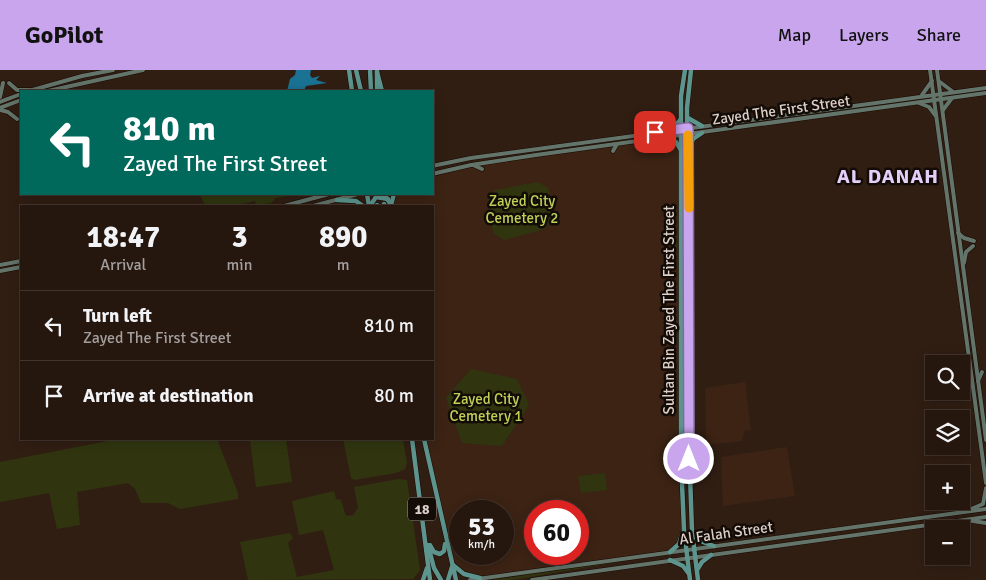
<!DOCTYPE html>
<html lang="en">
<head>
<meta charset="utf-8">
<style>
	body { margin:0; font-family:Signika,sans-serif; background:#2d1f17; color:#f1f3f6; height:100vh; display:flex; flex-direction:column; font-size:19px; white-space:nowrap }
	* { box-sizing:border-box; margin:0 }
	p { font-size:16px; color:#a39f9e }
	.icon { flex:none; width:28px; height:28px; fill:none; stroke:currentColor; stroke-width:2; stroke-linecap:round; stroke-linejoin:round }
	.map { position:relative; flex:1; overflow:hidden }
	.sheet { position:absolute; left:20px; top:135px; width:414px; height:235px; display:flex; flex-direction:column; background:#25160e; border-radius:0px; box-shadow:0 2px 12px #0003,0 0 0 1px #42352e }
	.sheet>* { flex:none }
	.banner { position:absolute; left:20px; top:20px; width:414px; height:105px; border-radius:0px; box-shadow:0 2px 12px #0003,0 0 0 1px #42352e; background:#00695c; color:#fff; overflow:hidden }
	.controls { position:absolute; left:925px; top:285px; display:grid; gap:10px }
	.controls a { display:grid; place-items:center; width:45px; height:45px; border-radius:0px; background:#25160e; box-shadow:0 2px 12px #0003,0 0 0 1px #42352e; font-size:25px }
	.speed { position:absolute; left:449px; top:430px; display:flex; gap:10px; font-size:25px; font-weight:700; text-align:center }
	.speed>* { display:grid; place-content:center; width:65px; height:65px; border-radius:50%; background:#25160e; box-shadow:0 2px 12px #0003,0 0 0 1px #42352e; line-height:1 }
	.speed small { font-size:12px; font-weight:400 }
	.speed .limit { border:8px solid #d22; background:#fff; color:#111 }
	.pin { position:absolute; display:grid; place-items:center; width:42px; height:42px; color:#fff; margin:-21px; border-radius:10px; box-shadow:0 2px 8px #0006 }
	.me { position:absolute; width:55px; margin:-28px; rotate:0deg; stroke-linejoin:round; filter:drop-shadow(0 0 4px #0008) }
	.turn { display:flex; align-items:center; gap:18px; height:105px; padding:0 20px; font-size:22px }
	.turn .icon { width:65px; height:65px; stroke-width:2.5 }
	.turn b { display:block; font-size:35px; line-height:42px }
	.eta { display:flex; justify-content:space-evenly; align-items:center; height:85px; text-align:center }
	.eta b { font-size:30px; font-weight:700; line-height:35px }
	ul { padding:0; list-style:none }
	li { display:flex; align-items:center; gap:15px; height:70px; padding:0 20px; border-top:1px solid #42352e }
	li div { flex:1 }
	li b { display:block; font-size:19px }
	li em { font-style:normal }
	header { display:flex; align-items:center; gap:30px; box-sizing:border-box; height:70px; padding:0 25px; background:#c9a5ee; color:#111 }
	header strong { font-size:24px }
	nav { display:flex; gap:28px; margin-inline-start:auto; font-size:18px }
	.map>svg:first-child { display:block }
	.built { fill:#3c2314; fill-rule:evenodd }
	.green { fill:#303510 }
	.water { fill:#1a7394 }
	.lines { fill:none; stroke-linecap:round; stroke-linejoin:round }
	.secondary-casing { stroke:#180801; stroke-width:5 }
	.primary-casing { stroke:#180801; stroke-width:5.5 }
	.secondary { stroke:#63746a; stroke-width:4 }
	.primary { stroke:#5d958e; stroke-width:4.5 }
	.route-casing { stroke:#836b9b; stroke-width:12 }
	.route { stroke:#c9a5ee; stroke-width:9 }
	.slow { stroke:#f59e0b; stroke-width:9 }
	.labels { text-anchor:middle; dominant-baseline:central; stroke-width:5; stroke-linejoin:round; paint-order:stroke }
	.shield { fill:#130b06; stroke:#a0948e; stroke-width:1 }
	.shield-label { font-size:14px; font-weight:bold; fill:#dccfc8 }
	.street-label { font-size:15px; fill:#dccfc8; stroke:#130b06 }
	.park-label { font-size:15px; fill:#bfd057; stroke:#130b06 }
	.district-label { font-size:20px; font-weight:bold; letter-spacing:1px; fill:#e3cff9; stroke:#130b06 }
</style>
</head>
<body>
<header>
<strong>GoPilot</strong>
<nav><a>Map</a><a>Layers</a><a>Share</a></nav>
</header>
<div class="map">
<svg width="986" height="510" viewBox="0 0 986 510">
	<rect width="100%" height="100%" fill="#311e13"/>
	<g class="built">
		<path d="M680,66L683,461L680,470L671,480L478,507L465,504L454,494L425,369H432V136H393L396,124H432L433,107L476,95ZM460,441H502V484H460ZM535,441H578V484H535Z"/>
		<polygon points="745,312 751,360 744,361 742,371 706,375 705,318"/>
		<polygon points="787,377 795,426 723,436 721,387"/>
	</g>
	<g class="green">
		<polygon points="538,112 548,118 554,146 545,159 504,170 493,163 488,129 495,120"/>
		<polygon points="200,124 301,124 276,128 271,133 256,136 255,131 233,136 205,136"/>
		<polygon points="672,148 675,148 677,180 671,180 671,176 663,176 663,151 672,152"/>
		<polygon points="471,299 517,309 529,335 502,376 462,373 446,328"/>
		<polygon points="118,369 217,369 238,423 238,429 180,439 168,433 141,433 135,419 128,413 77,422 80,455 57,459 49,423 0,432 0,392"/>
		<polygon points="261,369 286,369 292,412 256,417 250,370"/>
		<polygon points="343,369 403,369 407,393 405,399 396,403 354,410 351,408"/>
		<polygon points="605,403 607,420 581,423 578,406"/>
		<polygon points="398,409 407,410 420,500 413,509 248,510 240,472 290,463 293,468 288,473 297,507 334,500 323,460 299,465 292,431 334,421 336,429 341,430 346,446 353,445 358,438 354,417"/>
		<polygon points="636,489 512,510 492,510"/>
	</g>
	<polygon class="water" points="296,0 311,0 310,5 312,8 320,6 316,10 327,13 306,16 304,21 287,21 290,9 295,5"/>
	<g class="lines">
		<defs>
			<g id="secondary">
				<polyline points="930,0 986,413"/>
				<polyline points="937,0 986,370"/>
				<polyline points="940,12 952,21"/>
				<polyline points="9,13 17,20 30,20"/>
				<polyline points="29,21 82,6 113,0"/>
				<polyline points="48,21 143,0"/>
				<polyline points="922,25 932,11"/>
				<polyline points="0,27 3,13"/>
				<polyline points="0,32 21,24"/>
				<polyline points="919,33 929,37 935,45"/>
				<polyline points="0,38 21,30"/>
				<polyline points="0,40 8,42 17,49"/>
				<polyline points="943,40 952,28"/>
				<polyline points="613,81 617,74"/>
				<polyline points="473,95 482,99"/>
				<polyline points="432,96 471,88 986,18"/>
				<polyline points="432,104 471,95 536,85 986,23"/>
				<polyline points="284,136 329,124"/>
				<polyline points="313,136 358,124"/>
				<polyline points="958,163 964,168 974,171"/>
				<polyline points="964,193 966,182 973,176"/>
				<polyline points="0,195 21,191"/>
				<polyline points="0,201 21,197"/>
				<polyline points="978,311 982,302"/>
				<polyline points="964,442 983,434 986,418"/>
				<polyline points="966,450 986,453"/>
				<polyline points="470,510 986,439"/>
				<polyline points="532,510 986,447"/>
			</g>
			<g id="primary">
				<polyline points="349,0 352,21"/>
				<polyline points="356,0 361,21"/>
				<polyline points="370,0 371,21"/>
				<polyline points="377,0 377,21"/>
				<polyline points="685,0 681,26 681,389 684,460 690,510"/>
				<polyline points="691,0 687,38 689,377 692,461 698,510"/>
				<polyline points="377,2 382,21"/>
				<polyline points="688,48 702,56"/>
				<polyline points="672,60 681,49"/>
				<polyline points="668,66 676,72 681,80"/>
				<polyline points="689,78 693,69 702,63"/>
				<polyline points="367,124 369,136"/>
				<polyline points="384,124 391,135"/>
				<polyline points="337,130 356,131 363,136"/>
				<polyline points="384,134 385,136"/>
				<polyline points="377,135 377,136"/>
				<polyline points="391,135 394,124"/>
				<polyline points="370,136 376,127 388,129"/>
				<polyline points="412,369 430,510"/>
				<polyline points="424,369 456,510"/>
				<polyline points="693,463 700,471 714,476"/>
				<polyline points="428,475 434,498 441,510"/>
				<polyline points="430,475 434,482 440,484 444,481 445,474"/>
				<polyline points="670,482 679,474 682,464"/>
				<polyline points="670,490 683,496 689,504"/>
				<polyline points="453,495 464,504 480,508"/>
				<polyline points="697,500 702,492 711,485"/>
				<polyline points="423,510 427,498"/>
				<polyline points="448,510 452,497"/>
			</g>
		</defs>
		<use href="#secondary" class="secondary-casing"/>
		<use href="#primary" class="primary-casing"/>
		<use href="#secondary" class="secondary"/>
		<use href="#primary" class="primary"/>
	</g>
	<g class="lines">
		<defs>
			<polyline id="route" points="655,62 688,58 689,389"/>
		</defs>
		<use href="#route" class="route-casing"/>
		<use href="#route" class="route"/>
		<polyline class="slow" points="688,65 689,138"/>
	</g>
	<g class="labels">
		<rect class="shield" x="408" y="427.5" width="28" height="23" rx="4"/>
		<g class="shield-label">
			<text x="422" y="439">18</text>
		</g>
		<g class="street-label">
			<text transform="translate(781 40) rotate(-8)">Zayed The First Street</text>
			<text transform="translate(669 240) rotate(-90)">Sultan Bin Zayed The First Street</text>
			<text transform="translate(726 463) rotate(-8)">Al Falah Street</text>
		</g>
		<g class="park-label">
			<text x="522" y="131">Zayed City<tspan x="522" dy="17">Cemetery 2</tspan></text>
			<text x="486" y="329">Zayed City<tspan x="486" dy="17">Cemetery 1</tspan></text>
		</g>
		<g class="district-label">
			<text x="888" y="106">AL DANAH</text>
		</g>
	</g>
</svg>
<div class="controls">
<a><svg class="icon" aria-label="search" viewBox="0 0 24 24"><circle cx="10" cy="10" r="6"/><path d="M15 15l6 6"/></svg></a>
<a><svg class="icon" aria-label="layers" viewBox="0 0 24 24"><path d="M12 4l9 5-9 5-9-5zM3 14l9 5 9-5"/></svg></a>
<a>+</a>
<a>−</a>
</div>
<div class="speed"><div>53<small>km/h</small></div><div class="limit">60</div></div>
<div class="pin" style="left:655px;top:62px;background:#d93025"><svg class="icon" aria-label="arrive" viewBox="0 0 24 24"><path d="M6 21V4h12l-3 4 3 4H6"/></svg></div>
<svg class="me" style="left:689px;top:389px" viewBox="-20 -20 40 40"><circle r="17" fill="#c9a5ee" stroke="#fff" stroke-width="3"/><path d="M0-11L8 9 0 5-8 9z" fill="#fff"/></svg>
<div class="banner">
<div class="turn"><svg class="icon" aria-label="left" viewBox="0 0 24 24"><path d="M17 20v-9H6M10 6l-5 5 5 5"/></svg><div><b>810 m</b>Zayed The First Street</div></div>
</div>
<section class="sheet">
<div class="eta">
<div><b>18:47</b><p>Arrival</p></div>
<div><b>3</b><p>min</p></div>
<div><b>890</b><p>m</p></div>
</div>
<ul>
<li><svg class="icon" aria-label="left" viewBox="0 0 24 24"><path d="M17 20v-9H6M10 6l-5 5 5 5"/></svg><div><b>Turn left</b><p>Zayed The First Street</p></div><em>810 m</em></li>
<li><svg class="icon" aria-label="arrive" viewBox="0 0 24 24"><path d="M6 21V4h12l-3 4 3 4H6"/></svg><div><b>Arrive at destination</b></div><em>80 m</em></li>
</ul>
</section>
</div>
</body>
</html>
